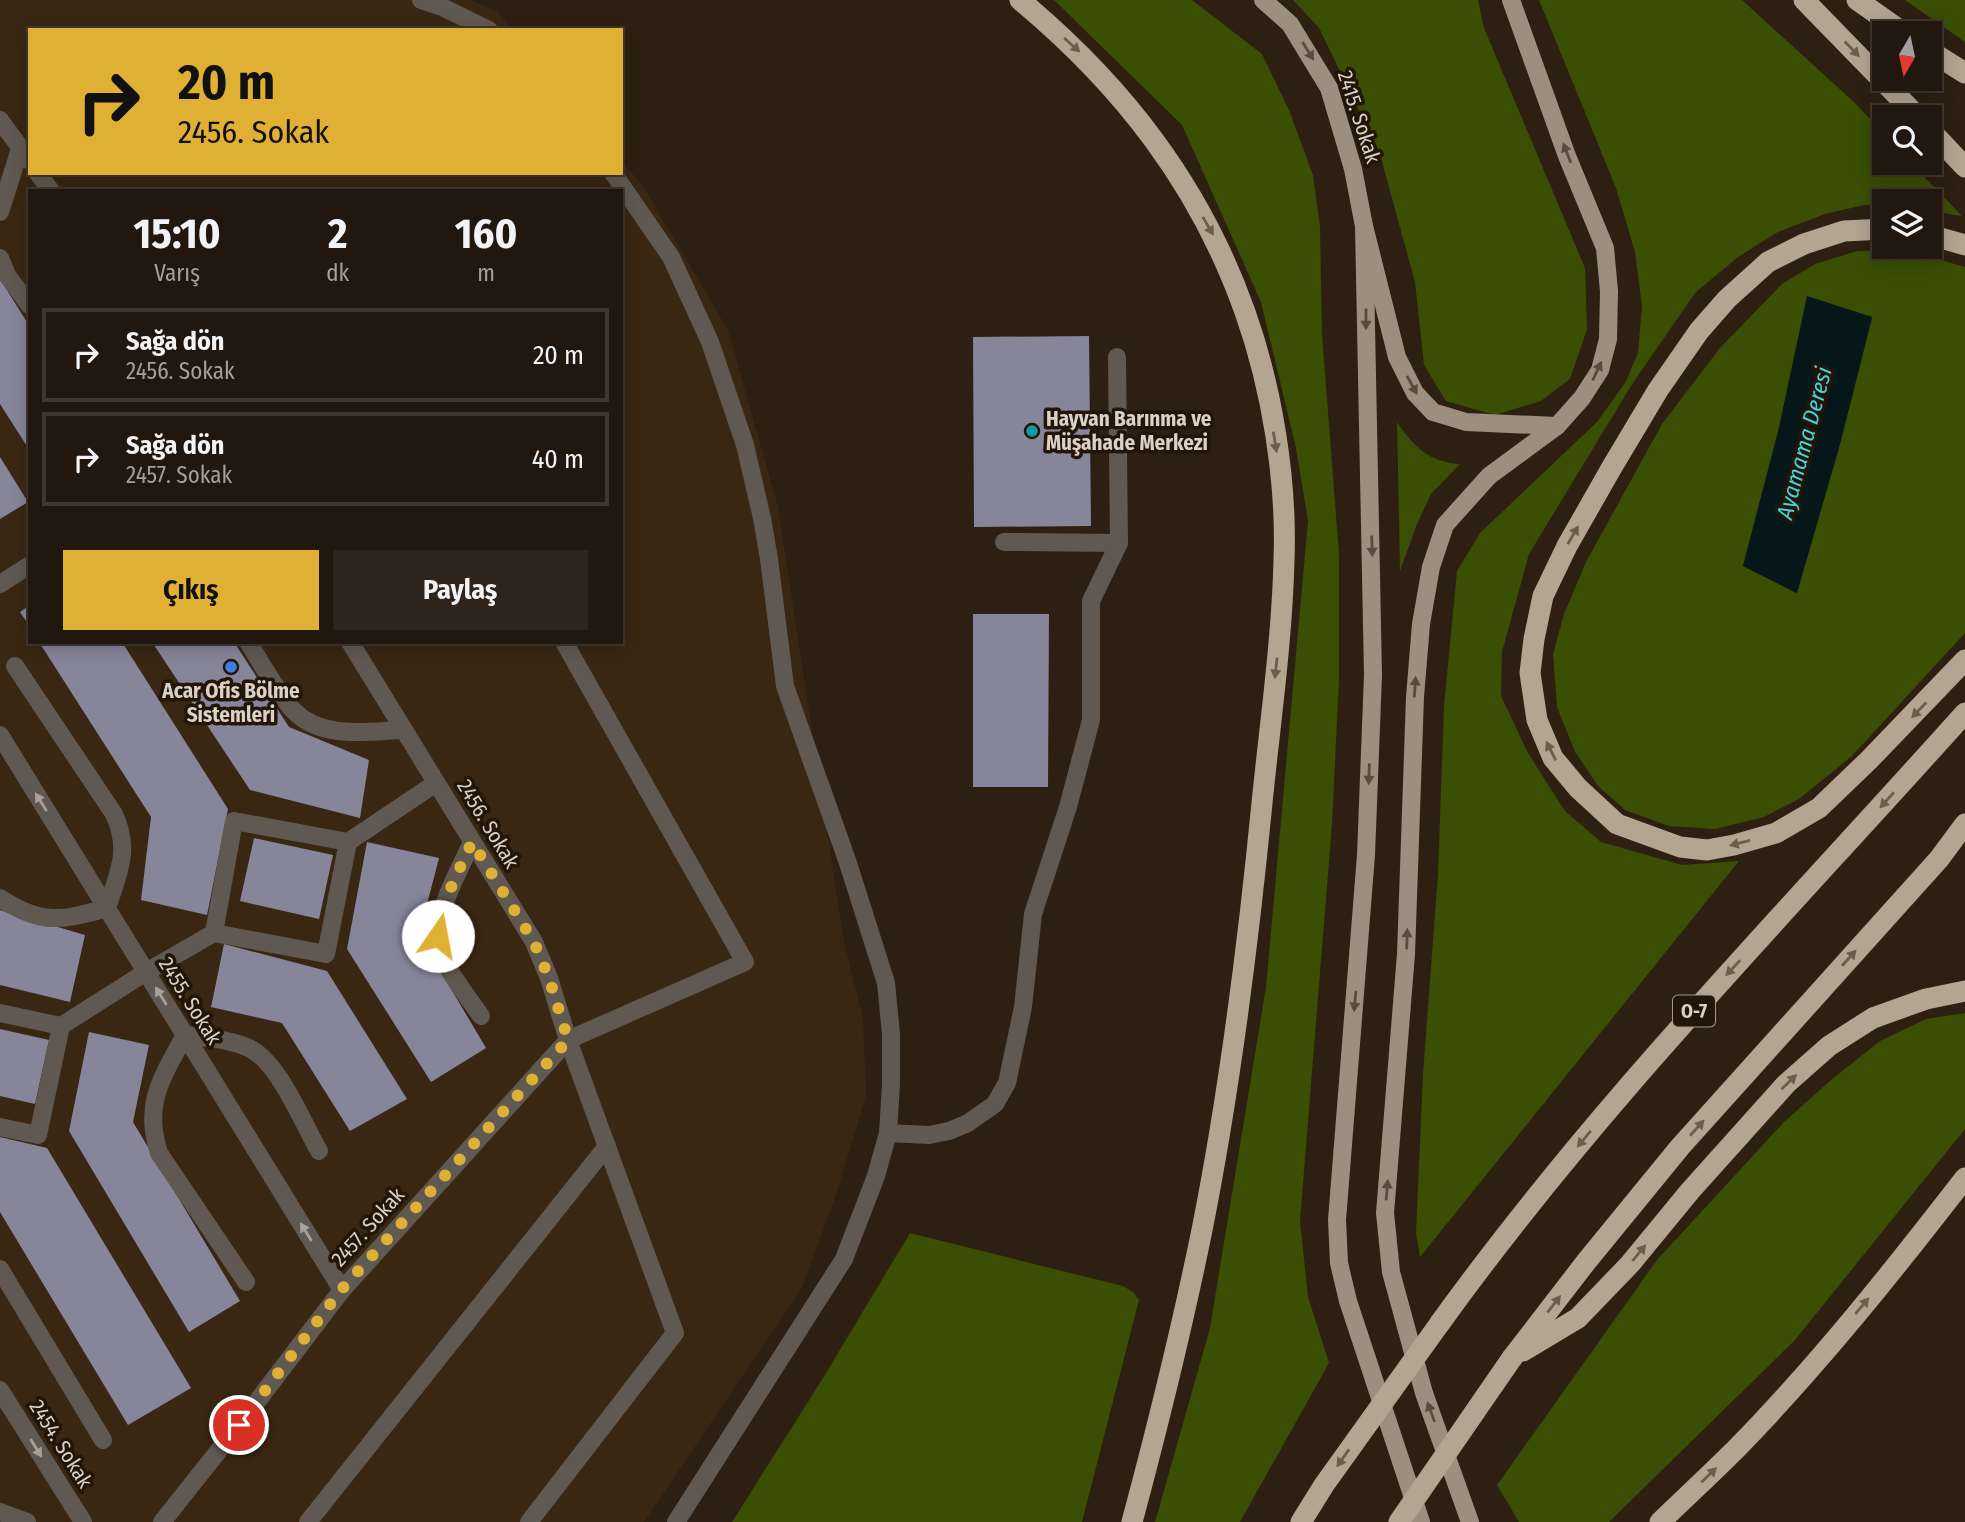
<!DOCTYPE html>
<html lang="tr">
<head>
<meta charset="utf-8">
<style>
	body { margin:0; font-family:"Fira Sans Condensed",sans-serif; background:#2e241c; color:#f1f3f6; height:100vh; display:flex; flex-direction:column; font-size:26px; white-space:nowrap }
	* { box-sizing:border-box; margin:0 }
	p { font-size:23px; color:#a29f9e }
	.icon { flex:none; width:38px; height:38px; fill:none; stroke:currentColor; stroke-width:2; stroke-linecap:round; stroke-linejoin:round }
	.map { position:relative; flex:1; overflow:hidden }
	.details { position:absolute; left:28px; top:189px; width:595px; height:455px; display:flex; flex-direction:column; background:#22170e; border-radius:0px; box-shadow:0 4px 18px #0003,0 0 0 2px #3f362e }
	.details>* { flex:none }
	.banner { position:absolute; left:28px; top:28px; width:595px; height:147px; border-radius:0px; box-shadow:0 4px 18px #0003,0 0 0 2px #3f362e; background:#e0b034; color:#111; overflow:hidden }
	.needle { width:46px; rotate:189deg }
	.controls { position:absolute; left:1872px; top:21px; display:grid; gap:14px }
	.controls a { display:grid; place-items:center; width:70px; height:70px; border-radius:0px; background:#22170e; box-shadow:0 4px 18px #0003,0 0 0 2px #3f362e; font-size:35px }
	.pin { position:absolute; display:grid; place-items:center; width:60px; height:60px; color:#fff; margin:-30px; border:4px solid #fff; border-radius:50%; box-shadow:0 2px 7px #0007 }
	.me { position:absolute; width:77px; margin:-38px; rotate:12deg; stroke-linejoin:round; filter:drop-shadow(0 0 5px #0008) }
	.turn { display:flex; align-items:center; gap:24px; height:147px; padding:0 35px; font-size:32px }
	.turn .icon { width:91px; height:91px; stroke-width:2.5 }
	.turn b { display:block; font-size:49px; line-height:60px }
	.eta { display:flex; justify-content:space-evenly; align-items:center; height:119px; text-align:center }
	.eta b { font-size:42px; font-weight:700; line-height:49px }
	.cta { display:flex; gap:14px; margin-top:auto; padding:14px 35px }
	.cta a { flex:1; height:80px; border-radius:0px; background:#e0b034; color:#111; font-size:28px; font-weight:700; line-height:80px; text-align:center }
	.cta a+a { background:#2e241c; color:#f1f3f6 }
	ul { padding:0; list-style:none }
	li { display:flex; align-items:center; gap:21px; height:94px; margin:0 14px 10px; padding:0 21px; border:4px solid #3f362e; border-radius:0px }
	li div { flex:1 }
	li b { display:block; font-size:26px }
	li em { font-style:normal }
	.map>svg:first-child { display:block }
	.built { fill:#392713; fill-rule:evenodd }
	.green { fill:#3a4e04; fill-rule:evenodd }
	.water { fill:#051718 }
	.building { fill:#86859a }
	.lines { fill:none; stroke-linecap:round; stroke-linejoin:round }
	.minor { stroke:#5f5951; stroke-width:18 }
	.major { stroke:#9c8f80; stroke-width:18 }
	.highway { stroke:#b4a492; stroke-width:21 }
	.highway-bridge { stroke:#b4a492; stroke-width:21 }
	.oneway { fill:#6c5d4d }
	.oneway2 { fill:#594c3e }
	.oneway3 { fill:#a9a198 }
	.route { stroke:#e0b034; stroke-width:12; stroke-dasharray:0 21.6 }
	.culture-dot { fill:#0f9aa8; stroke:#231608; stroke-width:2.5 }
	.shop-dot { fill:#3f7fe0; stroke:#231608; stroke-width:2.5 }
	.labels { text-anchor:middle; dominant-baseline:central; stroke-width:7; stroke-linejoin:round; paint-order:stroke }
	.shield { fill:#231608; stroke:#a3998e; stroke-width:2 }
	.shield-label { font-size:19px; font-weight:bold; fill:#dad1c8 }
	.street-label { font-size:21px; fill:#dad1c8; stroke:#231608 }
	.poi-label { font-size:21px; font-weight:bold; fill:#dad1c8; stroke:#231608; text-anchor:start }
	.water-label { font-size:23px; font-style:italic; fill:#3fd5dc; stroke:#231608 }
</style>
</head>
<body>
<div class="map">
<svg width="1965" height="1522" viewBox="0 0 1965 1522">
	<rect width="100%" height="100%" fill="#2d1f12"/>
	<path class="built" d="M0,0H470L497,11L513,30H30V173H621V160L643,186L728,330L778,507L844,942L863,1017L866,1096L837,1192L802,1288L644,1522H0ZM30,191H621V642H30Z"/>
	<g class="green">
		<polygon points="1054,0 1192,0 1262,54 1289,110 1313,175 1320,227 1322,334 1339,554 1339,680 1332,824 1300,1221 1308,1297 1329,1363 1240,1522 1155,1522 1210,1328 1266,987 1308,521 1296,448 1261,302 1182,125"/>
		<polygon points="1293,0 1478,0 1484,28 1585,268 1587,329 1570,379 1541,401 1495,415 1446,401 1424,365 1415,282 1379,151 1319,28"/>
		<polygon points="1539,0 1742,0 1855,103 1885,135 1885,163 1911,163 1962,216 1930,211 1930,201 1885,201 1885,206 1864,205 1825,214 1778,232 1738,257 1695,293 1631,386 1529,554 1502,652 1501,696 1528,753 1565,811 1601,842 1682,865 1739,861 1420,1257 1416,1233 1423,1074 1438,874 1444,706 1457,571 1480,533 1597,422 1625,383 1638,353 1642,306 1635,252 1616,188"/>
		<polygon points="1905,0 1965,0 1965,42"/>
		<path d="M1906,250L1965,267V633L1852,756L1799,799L1764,817L1715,829L1669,826L1625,810L1598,786L1575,752L1557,707L1553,654L1564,614L1586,562L1662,424L1720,348L1782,284L1815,264L1857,251ZM1840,307L1872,318L1840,444L1796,593L1743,566L1778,432Z"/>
		<path d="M1397,422C1414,447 1429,462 1460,464L1431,494L1417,524L1400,571Z"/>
		<polygon points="1965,1013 1965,1129 1795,1340 1609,1522 1519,1522 1497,1485 1657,1260 1784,1122 1831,1080 1880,1041 1926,1019"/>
		<polygon points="910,1233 1123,1286 1133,1292 1139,1300 1082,1522 732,1522 823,1378"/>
	</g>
	<polygon class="water" points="1807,296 1872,317 1840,444 1797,593 1743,566 1778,432"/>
	<g class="building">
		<polygon points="0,279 30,327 30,451 0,404"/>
		<polygon points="1089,336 1091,526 974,527 973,337"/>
		<polygon points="0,457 28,502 0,519"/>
		<polygon points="30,605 30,627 20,612"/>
		<polygon points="973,614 1049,614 1048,787 973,787"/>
		<polygon points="39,642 122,642 228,809 207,915 141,900 151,817"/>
		<polygon points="152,642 234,642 289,727 369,760 360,818 250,790"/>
		<polygon points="254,838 333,855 319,919 240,901"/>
		<polygon points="367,842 439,858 419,935 486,1048 431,1082 347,949"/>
		<polygon points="0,910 85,935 70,1002 0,985"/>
		<polygon points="224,944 327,971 407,1099 350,1131 282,1023 211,1007"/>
		<polygon points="0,1029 49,1040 35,1104 0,1096"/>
		<polygon points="89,1032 149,1045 133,1122 240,1301 189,1332 69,1131"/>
		<polygon points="0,1137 47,1148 191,1388 128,1425 0,1212"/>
	</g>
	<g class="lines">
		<g class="minor">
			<polyline points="421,0 442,7 489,30"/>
			<polyline points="0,120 30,161"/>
			<polyline points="38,173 51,191"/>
			<polyline points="613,173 671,257 710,342 745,445 762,518 769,559 785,686 848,863 886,983 891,1034 891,1084 888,1133 876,1176 844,1259 676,1522"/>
			<polyline points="0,212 20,149"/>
			<polyline points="0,258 7,275 30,306"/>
			<polyline points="1004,542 1119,543"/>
			<polyline points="0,584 30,565"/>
			<path d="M248,642C261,662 278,694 294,711C322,740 368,731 404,730"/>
			<polyline points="350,642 534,942 549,978 568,1040 675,1333 529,1522"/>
			<polyline points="0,735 342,1290"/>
			<path d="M472,842C459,872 427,923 442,956C451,977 468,997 481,1016"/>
			<path d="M0,898C41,925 61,921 107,908C118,874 131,850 114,814L15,666"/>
			<polyline points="214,933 234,821 348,842 436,783"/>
			<polyline points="0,1013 61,1026 146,972 214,933 326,954 348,842"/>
			<polyline points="0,1127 38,1135 61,1026"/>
			<polyline points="888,1133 929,1135 949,1131 968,1123 995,1104 1007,1083 1023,1007 1033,914 1068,807 1091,720 1091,601 1119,543 1117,357"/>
			<polyline points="0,1269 103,1440"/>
			<path d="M246,1282L159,1153C143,1103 162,1078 185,1035C205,1038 230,1039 249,1048C278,1061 303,1123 319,1151"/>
			<polyline points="0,1390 83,1522"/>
			<polyline points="0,1512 27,1522"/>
			<polyline points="162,1522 239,1425 342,1290 568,1040 745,962 564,642"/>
			<polyline points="308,1522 607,1146"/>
		</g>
		<g class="major">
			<polyline points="1263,0 1290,24 1329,88 1353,169 1364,226 1397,357 1415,393 1433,412 1466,422 1557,426"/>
			<polyline points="1364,226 1373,675 1366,855 1337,1220 1339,1263 1348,1301 1421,1522"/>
			<polyline points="1470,1522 1424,1393 1391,1272 1385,1213 1406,954 1415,697 1421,624 1431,567 1445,525 1489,476 1557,426 1582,398 1600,370 1608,339 1609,291 1605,248 1567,156 1511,0"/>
		</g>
		<g class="highway">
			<path d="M1020,0C1123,86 1200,185 1245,312C1272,388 1287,480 1284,560C1282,641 1270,723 1262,803C1248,946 1230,1089 1202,1230C1182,1328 1158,1425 1132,1522"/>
			<polyline points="1804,0 1918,117"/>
			<polyline points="1857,0 1904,33"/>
			<polyline points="1930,51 1965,73"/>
			<polyline points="1930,130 1965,167"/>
			<polyline points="1885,229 1844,231 1804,244 1768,262 1727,299 1699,331 1658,390 1612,467 1567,546 1543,596 1534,639 1530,673 1537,720 1553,758 1578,788 1617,824 1680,847 1707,850 1734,845 1776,833 1819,808 1869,760 1965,660"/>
			<polyline points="1930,235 1965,245"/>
			<path d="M1440,1323C1597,1105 1786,913 1965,713"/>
			<polyline points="1523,1351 1578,1318 1630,1264 1690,1191 1786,1084 1829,1046 1873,1018 1926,999 1965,991"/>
			<polyline points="1512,1358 1586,1262 1680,1147 1939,859 1965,824"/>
			<path d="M1660,1522C1686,1497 1712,1473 1737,1448C1819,1364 1893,1271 1965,1178"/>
		</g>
		<g class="highway-bridge">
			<polyline points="1301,1522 1324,1485 1440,1323"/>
			<polyline points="1399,1522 1512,1358"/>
		</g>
	</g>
	<defs><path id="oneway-solid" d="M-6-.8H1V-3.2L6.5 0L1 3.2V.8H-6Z" transform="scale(1.75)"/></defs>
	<g class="oneway">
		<use href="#oneway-solid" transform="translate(1072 45) rotate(42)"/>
		<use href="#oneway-solid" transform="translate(1852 49) rotate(46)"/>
		<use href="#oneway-solid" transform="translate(1208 226) rotate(60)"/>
		<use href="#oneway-solid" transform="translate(1275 442) rotate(81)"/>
		<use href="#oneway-solid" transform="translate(1573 535) rotate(-60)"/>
		<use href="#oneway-solid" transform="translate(1276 668) rotate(96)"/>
		<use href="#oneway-solid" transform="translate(1919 710) rotate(134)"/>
		<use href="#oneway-solid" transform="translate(1551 751) rotate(-117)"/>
		<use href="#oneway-solid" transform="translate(1887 800) rotate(132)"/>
		<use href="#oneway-solid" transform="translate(1740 843) rotate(166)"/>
		<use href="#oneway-solid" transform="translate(1849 958) rotate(-48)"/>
		<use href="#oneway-solid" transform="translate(1733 968) rotate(133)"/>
		<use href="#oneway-solid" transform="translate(1789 1082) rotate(-44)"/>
		<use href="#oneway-solid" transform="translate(1697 1128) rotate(-48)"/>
		<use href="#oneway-solid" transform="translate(1584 1139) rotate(130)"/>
		<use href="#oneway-solid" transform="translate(1639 1253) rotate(-51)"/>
		<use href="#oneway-solid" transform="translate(1554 1304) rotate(-52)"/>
		<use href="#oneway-solid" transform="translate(1862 1306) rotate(-50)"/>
		<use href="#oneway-solid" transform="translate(1343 1458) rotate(125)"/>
		<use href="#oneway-solid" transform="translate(1709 1475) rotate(-44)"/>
	</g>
	<g class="oneway2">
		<use href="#oneway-solid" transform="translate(1308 51) rotate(58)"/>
		<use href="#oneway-solid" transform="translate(1567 153) rotate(-111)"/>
		<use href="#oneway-solid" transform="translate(1366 319) rotate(90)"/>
		<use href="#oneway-solid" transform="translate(1597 371) rotate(-65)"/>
		<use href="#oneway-solid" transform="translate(1412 385) rotate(61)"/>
		<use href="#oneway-solid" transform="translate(1372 546) rotate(88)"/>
		<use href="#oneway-solid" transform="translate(1415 687) rotate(-86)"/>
		<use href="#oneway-solid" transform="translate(1369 774) rotate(92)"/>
		<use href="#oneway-solid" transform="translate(1407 939) rotate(-88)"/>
		<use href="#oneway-solid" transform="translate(1355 1001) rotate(95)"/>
		<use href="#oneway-solid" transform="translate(1387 1190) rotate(-85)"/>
		<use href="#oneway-solid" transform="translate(1431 1412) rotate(-110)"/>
	</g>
	<g class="oneway3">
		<use href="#oneway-solid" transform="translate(41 802) rotate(-122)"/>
		<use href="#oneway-solid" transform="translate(161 996) rotate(-122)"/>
		<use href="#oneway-solid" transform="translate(306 1232) rotate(-122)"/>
		<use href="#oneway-solid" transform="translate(36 1448) rotate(58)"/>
	</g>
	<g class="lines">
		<path class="route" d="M239,1425L341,1290L568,1040L549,978L534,942L472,842C458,873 441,902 438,936"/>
	</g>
	<circle class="culture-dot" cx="1032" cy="431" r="7"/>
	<circle class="shop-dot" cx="231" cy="667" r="7"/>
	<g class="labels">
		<rect class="shield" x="1673" y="995.5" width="42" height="31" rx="5"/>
		<g class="shield-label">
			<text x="1694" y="1011">O-7</text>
		</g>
		<g class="street-label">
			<text transform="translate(1359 117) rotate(72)">2415. Sokak</text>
			<text transform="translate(488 824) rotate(59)">2456. Sokak</text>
			<text transform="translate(190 1001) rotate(58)">2455. Sokak</text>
			<text transform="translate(368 1227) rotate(-48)">2457. Sokak</text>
			<text transform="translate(61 1444) rotate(58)">2454. Sokak</text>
		</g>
		<g class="poi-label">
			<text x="1046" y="419">Hayvan Barınma ve<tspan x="1046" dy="24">Müşahade Merkezi</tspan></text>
			<text x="231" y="691" text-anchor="middle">Acar Ofis Bölme<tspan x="231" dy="24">Sistemleri</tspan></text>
		</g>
		<g class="water-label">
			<text transform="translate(1804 443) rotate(-75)">Ayamama Deresi</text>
		</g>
	</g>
</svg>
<div class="controls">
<a><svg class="needle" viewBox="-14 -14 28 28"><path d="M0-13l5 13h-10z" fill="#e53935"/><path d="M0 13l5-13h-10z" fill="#a29f9e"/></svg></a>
<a><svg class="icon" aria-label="search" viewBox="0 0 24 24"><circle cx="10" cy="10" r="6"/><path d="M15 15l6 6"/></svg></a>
<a><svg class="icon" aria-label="layers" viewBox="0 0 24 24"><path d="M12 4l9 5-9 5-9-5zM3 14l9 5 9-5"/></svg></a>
</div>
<div class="pin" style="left:239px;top:1425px;background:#d93025"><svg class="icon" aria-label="arrive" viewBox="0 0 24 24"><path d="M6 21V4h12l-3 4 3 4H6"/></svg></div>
<svg class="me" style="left:438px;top:936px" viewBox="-20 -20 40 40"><circle r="19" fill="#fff"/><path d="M0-13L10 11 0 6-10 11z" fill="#e0b034"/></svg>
<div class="banner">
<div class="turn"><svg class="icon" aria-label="right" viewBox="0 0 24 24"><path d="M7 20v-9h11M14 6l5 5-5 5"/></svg><div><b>20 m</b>2456. Sokak</div></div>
</div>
<section class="details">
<div class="eta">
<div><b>15:10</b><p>Varış</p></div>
<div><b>2</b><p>dk</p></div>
<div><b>160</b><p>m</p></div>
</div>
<ul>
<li><svg class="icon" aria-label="right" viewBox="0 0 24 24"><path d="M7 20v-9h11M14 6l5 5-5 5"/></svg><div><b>Sağa dön</b><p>2456. Sokak</p></div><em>20 m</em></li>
<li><svg class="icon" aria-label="right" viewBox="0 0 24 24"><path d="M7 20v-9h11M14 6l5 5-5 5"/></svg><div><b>Sağa dön</b><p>2457. Sokak</p></div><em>40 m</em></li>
</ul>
<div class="cta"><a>Çıkış</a><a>Paylaş</a></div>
</section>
</div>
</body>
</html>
